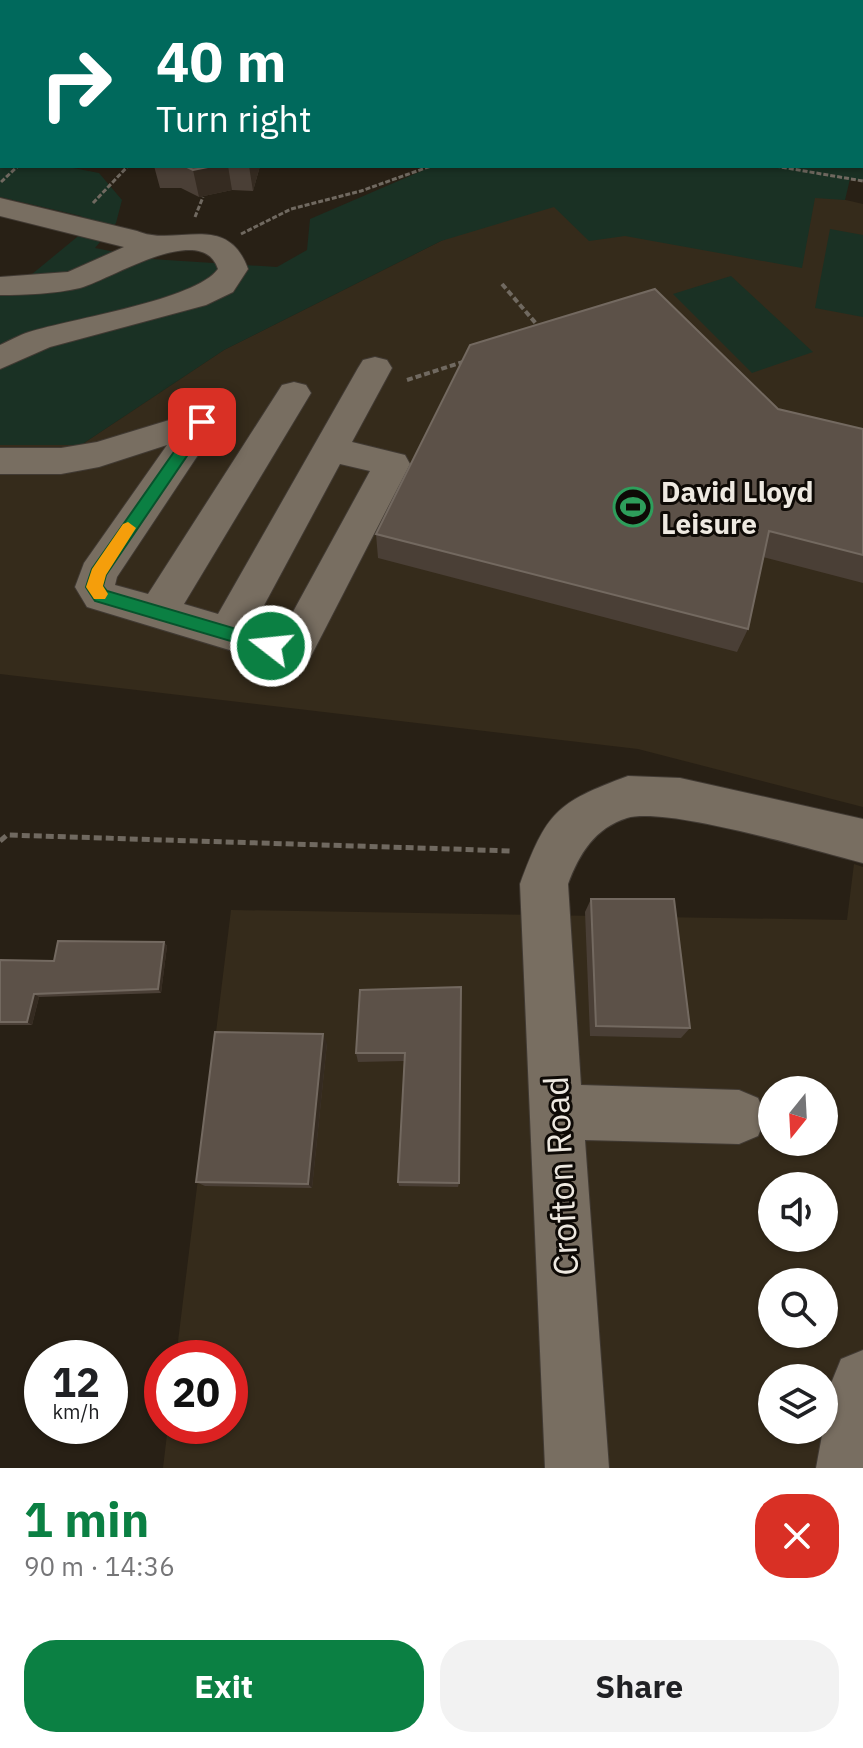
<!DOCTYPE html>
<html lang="en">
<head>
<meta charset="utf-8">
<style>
	body { margin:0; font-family:"IBM Plex Sans",sans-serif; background:#f2f2f2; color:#202124; height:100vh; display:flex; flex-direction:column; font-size:30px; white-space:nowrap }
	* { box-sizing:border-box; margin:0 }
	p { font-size:26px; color:#757577 }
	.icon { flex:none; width:44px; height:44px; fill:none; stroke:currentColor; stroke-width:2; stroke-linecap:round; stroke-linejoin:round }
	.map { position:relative; height:1468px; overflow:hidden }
	.details { display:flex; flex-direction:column; background:#fff; flex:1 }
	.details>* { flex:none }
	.guide { position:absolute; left:0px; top:0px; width:864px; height:168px; box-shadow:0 2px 6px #0004; background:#00695c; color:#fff; overflow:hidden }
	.needle { width:52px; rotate:198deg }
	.fabs { position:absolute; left:758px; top:1076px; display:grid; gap:16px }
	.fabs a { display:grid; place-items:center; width:80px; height:80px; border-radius:50%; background:#fff; box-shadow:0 2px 6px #0004; font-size:40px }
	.speed { position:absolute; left:24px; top:1340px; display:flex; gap:16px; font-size:40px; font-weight:700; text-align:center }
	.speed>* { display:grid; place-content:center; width:104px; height:104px; border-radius:50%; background:#fff; box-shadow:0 2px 6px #0004; line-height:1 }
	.speed small { font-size:20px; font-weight:400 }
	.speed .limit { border:12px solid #d22; background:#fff; color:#111 }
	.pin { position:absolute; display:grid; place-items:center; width:68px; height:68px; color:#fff; margin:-34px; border-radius:16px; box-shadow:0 4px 12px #0006 }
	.me { position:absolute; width:88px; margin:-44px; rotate:286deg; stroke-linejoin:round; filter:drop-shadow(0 0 6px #0008) }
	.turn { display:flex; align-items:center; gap:28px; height:168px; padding:0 24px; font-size:36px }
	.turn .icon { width:104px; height:104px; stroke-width:2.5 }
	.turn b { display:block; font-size:56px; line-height:68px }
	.round { display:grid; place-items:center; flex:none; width:84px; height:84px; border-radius:32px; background:#f2f2f2 }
	.headline { display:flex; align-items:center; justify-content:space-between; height:136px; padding:0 24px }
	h1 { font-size:48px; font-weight:700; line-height:60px; color:#0b8043 }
	.button { display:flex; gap:16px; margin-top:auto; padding:16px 24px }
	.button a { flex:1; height:92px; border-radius:32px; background:#0b8043; color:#fff; font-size:32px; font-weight:700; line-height:92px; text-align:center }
	.button a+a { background:#f2f2f2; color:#202124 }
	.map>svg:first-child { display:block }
	.commercial { fill:#352b1b; fill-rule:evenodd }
	.green { fill:#1a3124 }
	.water { fill:#225465; stroke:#5f818a; stroke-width:2 }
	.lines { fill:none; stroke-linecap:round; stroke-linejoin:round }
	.minor-casing { stroke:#413a33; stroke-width:2 }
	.path-far2 { stroke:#706960; stroke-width:3; stroke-dasharray:5 2; stroke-linecap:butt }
	.path-far1 { stroke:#706960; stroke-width:4; stroke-dasharray:6 3; stroke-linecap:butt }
	.path { stroke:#706960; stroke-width:5; stroke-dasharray:8 4; stroke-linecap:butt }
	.minor { fill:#786e61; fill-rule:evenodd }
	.wall { fill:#4a3f36 }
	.shaded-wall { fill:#352b21 }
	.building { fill:#5c5148; stroke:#736960; stroke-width:2 }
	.route { fill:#0b8043; stroke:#07532c; stroke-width:2 }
	.slow { fill:#f59e0b }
	.labels { text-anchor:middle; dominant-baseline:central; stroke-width:6; stroke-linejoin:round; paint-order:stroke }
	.poi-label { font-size:28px; font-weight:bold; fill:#eee9e1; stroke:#0e0a06; text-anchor:start }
	.near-street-label { font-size:34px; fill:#eee9e1; stroke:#0e0a06 }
</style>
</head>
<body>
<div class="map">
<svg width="863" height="1468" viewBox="0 0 863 1468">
	<rect width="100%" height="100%" fill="#282015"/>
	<g class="commercial">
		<polygon points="558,166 812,192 863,204 863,807 638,749 0,674 0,445 81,445 224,350 441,241"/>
		<path d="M854,864L863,867V1468H163L168,1426H230V1358H176L231,910L847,920ZM772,1090H824V1142H772ZM772,1186H824V1238H772ZM772,1282H824V1334H772ZM772,1378H824V1430H772Z"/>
	</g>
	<g class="green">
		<polygon points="0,151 2,166 63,166 99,173 122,200 116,223 95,248 151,259 277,267 307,250 310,219 433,166 857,166 863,167 863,181 850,179 845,200 815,198 802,268 625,236 589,241 554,207 441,241 224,350 81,445 0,445 0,279 26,279 88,228 81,216 0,197"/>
		<polygon points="830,229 863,235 863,317 815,308"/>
		<polygon points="731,276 813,352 752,373 673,294"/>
	</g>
	<polygon class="water" points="0,0 701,0 709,2 2,2 2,13"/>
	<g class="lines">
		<defs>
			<g id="minor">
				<path d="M0,198L137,231C175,248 227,210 248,269L233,292L206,305L50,347L0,369V345C9,341 19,335 29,332C70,319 196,300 218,269C202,220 110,280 80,288C53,294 27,295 0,295V277L68,272L124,247L0,216Z"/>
				<path d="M375,357L387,360L392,368L352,442L405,455L410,464L307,664L292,669L87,607L75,587L84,563L167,445L99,467L61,474H0V448H61L97,442L202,410L214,414L220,422L117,577L115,585L148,594L282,385L294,382L306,385L311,393L184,604L218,614L358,368L363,360ZM340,464L370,471L282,632L254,624Z"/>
				<path d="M628,776L680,778L863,819V863C816,851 666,806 627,818C595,828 579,854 568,884L581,1085L739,1090L758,1098L766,1117L758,1136L739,1144L585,1140L609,1468H545L520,884C547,812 555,803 628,776Z"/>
				<polygon points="863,1350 863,1468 816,1468 832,1381 841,1359"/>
			</g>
		</defs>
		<use href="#minor" class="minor-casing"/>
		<g class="path-far2">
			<polyline points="721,0 731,2"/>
			<polyline points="775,166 863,181"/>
			<polyline points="1,182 18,166"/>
			<polyline points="93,203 128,166"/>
			<polyline points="195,217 203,197"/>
			<polyline points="241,234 291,209 361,191 431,166"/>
		</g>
		<g class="path-far1">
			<polyline points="502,284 539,327"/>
			<polyline points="407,380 466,361"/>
		</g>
		<polyline class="path" points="0,841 7,835 513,851"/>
		<use href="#minor" class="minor"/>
	</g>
	<g class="wall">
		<polygon points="154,166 260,166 253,191 232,190 199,197 181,188 160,188"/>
		<polygon points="778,409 863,429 863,583 763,557 748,629 737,652 378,558 376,534"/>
		<polygon points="591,899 690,1028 681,1038 590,1036 585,912"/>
		<polygon points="164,942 167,946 161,993 39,997 32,1025 0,1025 0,960 54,961"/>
		<polygon points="461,987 459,1183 458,1187 399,1186 398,1182 404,1061 358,1062 356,1053"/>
		<polygon points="327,1043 312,1188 205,1186 196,1182"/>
	</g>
	<g class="shaded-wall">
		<polygon points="213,166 228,166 232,190 199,197 193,170"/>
		<polygon points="249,166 260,166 253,191"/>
		<polygon points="164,942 167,946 161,993 158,989"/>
		<polygon points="34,994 39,997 32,1025 27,1022"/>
		<polygon points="323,1034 327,1043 312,1188 308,1184"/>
	</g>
	<g class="building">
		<polygon points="185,166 213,166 193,170"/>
		<polygon points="655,289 778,409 863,429 863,555 769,531 748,629 376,534 470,345"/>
		<polygon points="591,899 674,899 690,1028 596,1026"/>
		<polygon points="58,941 164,942 158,989 34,994 27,1022 0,1022 0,960 54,961"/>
		<polygon points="461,987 459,1183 398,1182 405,1053 356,1053 360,990"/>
		<polygon points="215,1032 323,1034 308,1184 196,1182"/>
	</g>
	<polygon class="route" points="202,417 210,422 106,575 103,586 107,591 277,641 280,646 277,651 271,653 95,601 86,587 92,569 197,419"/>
	<polygon class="slow" points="128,522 136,528 106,575 103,586 108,594 105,599 94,599 86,587 92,569 123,524"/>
	<defs>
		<symbol id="stadium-ring" viewBox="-11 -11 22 22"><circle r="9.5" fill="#0e0a06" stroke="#2e9e5b" stroke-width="1.5"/><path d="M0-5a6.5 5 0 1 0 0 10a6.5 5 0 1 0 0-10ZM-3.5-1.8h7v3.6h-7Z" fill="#2e9e5b"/></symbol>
	</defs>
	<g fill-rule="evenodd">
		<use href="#stadium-ring" x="611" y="485" width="44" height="44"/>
	</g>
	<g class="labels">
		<g class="poi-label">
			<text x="661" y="491">David Lloyd<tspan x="661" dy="32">Leisure</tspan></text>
		</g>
		<g class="near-street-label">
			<text transform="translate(560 1176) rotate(-93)">Crofton Road</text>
		</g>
	</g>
</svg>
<div class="fabs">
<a><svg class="needle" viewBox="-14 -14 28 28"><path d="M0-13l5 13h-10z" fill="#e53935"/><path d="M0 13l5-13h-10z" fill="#757577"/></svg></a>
<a><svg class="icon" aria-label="sound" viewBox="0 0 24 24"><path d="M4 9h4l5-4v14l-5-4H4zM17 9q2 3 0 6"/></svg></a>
<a><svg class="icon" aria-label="search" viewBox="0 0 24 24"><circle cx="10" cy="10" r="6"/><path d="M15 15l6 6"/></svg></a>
<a><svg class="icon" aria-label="layers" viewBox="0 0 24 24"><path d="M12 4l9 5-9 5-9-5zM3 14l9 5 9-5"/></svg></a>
</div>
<div class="speed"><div>12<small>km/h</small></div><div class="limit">20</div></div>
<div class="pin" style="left:202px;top:422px;background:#d93025"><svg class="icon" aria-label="arrive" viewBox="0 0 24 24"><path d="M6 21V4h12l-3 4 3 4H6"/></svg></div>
<svg class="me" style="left:271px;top:646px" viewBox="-20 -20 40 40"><circle r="17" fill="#0b8043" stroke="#fff" stroke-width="3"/><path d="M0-11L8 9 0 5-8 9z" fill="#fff"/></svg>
<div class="guide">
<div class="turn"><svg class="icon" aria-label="right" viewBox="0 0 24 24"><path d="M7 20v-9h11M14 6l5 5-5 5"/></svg><div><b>40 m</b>Turn right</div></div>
</div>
</div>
<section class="details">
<div class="headline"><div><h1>1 min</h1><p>90 m · 14:36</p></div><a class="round" style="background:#d93025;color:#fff"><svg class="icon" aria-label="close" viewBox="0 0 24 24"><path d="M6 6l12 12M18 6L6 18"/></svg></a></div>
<div class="button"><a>Exit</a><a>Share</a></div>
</section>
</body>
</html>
